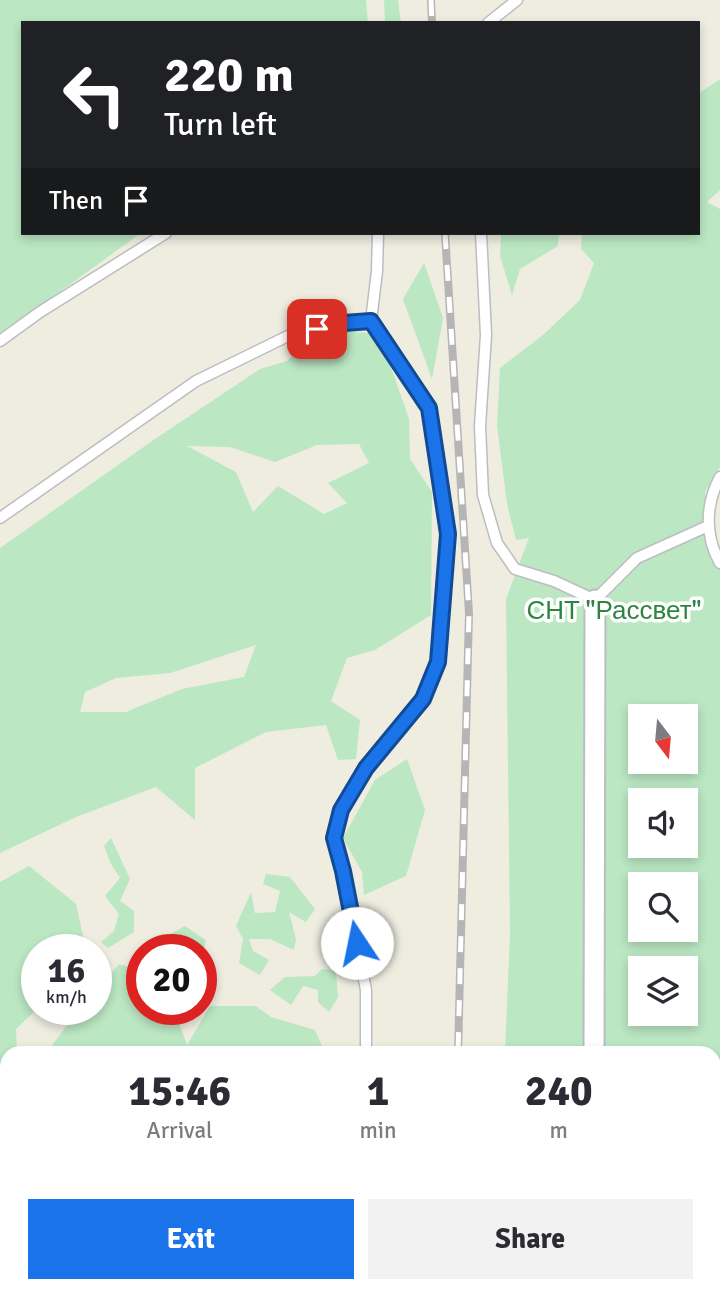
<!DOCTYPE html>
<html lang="en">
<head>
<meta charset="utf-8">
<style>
	body { margin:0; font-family:Signika,sans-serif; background:#f2f2f3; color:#2b2b33; height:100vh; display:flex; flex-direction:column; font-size:26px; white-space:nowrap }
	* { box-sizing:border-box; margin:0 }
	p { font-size:23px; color:#7c7c81 }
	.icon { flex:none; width:38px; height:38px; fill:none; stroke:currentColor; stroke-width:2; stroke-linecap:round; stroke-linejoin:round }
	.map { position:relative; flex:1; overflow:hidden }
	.sheet { position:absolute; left:0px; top:1046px; width:721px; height:247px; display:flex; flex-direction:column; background:#fff; border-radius:21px 21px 0 0; box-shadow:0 4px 10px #0003 }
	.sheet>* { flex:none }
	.guide { position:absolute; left:21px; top:21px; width:679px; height:214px; border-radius:0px; box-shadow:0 4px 10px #0003; background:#202124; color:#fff; overflow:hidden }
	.needle { width:46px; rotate:164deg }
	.tools { position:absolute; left:628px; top:704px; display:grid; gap:14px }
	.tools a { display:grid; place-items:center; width:70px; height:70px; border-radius:0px; background:#fff; box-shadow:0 4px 10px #0003; font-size:35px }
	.speed { position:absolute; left:21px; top:934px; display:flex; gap:14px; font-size:35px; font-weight:700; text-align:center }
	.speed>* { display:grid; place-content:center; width:91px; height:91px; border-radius:50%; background:#fff; box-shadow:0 4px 10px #0003; line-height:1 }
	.speed small { font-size:18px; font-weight:400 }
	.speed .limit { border:10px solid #d22; background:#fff; color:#111 }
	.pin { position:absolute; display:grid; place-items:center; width:60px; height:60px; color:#fff; margin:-30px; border-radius:14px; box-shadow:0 4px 10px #0006 }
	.me { position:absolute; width:77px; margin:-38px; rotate:349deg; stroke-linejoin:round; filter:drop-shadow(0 0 5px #0008) }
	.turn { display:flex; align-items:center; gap:24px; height:147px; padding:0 28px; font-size:32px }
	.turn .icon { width:91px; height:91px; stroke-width:2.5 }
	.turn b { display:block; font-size:49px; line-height:60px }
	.then { display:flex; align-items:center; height:66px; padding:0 28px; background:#0003; gap:14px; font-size:26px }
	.eta { display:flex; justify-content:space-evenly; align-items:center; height:119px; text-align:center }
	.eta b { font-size:42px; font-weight:700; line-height:49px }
	.cta { display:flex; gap:14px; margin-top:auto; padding:14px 28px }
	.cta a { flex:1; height:80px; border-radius:0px; background:#1a73e8; color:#fff; font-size:28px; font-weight:700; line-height:80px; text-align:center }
	.cta a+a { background:#f2f2f3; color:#2b2b33 }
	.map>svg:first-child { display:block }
	.green { fill:#bbe7c3; fill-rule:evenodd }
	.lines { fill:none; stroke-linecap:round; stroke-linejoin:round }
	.lane-casing { stroke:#bbbdc3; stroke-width:13 }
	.street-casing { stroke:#bbbdc3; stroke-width:23 }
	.lane { stroke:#fff; stroke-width:10 }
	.street { stroke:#fff; stroke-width:19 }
	.rail-casing { stroke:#b5b5b6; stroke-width:8 }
	.rail { stroke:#fff; stroke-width:5; stroke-dasharray:16; stroke-linecap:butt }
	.route-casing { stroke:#114b97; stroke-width:18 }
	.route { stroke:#1a73e8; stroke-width:12 }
	.labels { text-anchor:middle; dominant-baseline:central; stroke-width:7; stroke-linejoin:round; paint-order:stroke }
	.park-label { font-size:26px; fill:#2e8542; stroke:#fff }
</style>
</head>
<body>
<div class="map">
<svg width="720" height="1293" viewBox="0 0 720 1293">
	<rect width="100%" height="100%" fill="#eeede0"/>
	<g class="green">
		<polygon points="0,0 366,0 368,23 23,23 23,233 141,233 0,335"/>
		<polygon points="384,0 398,0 401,23 385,23"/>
		<path d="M720,79V190L707,202L720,209V467L705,492L716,554L720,555V1293H486V1286H714V1054L505,1053L510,933L506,599L529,538L516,540L507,504L497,425L500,368L543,335L580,300L594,263L581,249L582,233H698V94ZM640,716H686V761H640ZM640,800H686V845H640ZM640,884H686V929H640ZM640,968H686V1013H640Z"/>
		<polygon points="501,233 559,233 558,246 520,269 512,295 500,256"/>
		<polygon points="424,263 443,318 432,379 403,299"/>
		<path d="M345,331L368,333L389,361L409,419L410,459L432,492L431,615L375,650L347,658L331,701L360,720L356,759L338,760L326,725L266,732L195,768V820L156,787L76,817L0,853V548L155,439L260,369L287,361L301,348ZM359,444L369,463L328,483L347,503L324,514L278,486L253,512L236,472L187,446L230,447L275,462L317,445ZM256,645L244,677L182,689L126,712H80L85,692L116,678L170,673Z"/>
		<polygon points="407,759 425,810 406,876 364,895 362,872 343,838 375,780"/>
		<polygon points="111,838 130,879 120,901 134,911 134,932 108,948 101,942 114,931 119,914 105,896 120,878 111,864 104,846"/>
		<polygon points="29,866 76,904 86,950 37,950 37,1009 16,1029 17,1053 7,1054 7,1286 352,1286 352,1293 0,1293 0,882"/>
		<polygon points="266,874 290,877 315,909 306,922 289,912 296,939 294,950 270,939 249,939 253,951 269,960 260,975 239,963 243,939 236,926 251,892 255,913 275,912 280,891 263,884"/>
		<polygon points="185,926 206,940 201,960 201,950 157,950 159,940"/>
		<polygon points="119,964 142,970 142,1010 156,1010 156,1015 177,1017 187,1045 210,1006 256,1006 271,1017 315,1030 325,1053 51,1053 50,1048 77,1012 96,1010 104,1006 103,984"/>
		<polygon points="322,969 336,970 338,997 329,1012 318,1002 318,990 303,986 291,1005 270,990 285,977 315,976"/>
	</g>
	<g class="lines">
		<defs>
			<g id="lane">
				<polyline points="488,23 517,0"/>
				<polyline points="481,233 486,335 480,426 483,495 497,543 515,569 554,581 595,600 637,558 708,526"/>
				<polyline points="0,341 40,312 166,233"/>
				<path d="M720,477C705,505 705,536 720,563"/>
				<polyline points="0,518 196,381 290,335 344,323 371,321"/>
				<polyline points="366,1054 366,990 343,871 334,838 341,810 366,768 423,699 438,662 448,534 429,408 371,321 377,271 378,233"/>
				<polyline points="714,1155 720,1123"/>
				<polyline points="365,1293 366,1286"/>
				<polyline points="692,1293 693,1286"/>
			</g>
			<g id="street">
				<polyline points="594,1054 595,600"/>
				<polyline points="582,1293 583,1286"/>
			</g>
		</defs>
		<use href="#lane" class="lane-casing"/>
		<use href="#street" class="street-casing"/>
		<use href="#lane" class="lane"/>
		<use href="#street" class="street"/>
		<defs>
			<g id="rail">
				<polyline points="431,0 432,23"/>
				<polyline points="445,233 469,613 458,1054"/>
				<polyline points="446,1293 447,1286"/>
			</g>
		</defs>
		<use href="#rail" class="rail-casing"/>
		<use href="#rail" class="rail"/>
	</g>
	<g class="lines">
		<defs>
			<polyline id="route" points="317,329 344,323 371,321 429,408 448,534 438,662 423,699 366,768 341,810 334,838 343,871 357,943"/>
		</defs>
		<use href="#route" class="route-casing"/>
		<use href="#route" class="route"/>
	</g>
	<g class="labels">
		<g class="park-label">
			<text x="614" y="611">СНТ "Рассвет"</text>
		</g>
	</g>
</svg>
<div class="tools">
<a><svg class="needle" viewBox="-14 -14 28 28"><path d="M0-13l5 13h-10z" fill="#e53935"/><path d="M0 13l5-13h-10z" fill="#7c7c81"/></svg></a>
<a><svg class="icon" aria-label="sound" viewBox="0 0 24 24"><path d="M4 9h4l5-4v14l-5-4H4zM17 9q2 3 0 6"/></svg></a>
<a><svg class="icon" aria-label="search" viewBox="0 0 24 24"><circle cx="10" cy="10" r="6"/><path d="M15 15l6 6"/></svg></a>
<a><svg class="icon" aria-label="layers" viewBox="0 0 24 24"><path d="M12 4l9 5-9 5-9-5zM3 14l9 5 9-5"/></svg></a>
</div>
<div class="speed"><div>16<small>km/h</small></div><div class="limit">20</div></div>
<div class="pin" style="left:317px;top:329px;background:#d93025"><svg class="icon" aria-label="arrive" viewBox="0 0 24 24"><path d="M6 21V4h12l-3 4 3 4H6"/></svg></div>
<svg class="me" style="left:357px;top:943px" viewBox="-20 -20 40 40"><circle r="19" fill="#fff"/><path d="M0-13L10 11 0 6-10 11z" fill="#1a73e8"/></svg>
<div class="guide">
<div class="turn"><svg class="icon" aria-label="left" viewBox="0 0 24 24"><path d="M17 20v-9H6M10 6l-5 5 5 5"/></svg><div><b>220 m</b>Turn left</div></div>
<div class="then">Then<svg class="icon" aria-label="arrive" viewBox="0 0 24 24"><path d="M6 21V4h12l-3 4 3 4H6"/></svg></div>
</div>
<section class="sheet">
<div class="eta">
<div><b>15:46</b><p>Arrival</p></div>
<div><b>1</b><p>min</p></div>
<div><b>240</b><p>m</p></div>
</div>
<div class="cta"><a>Exit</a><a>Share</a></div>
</section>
</div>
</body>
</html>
